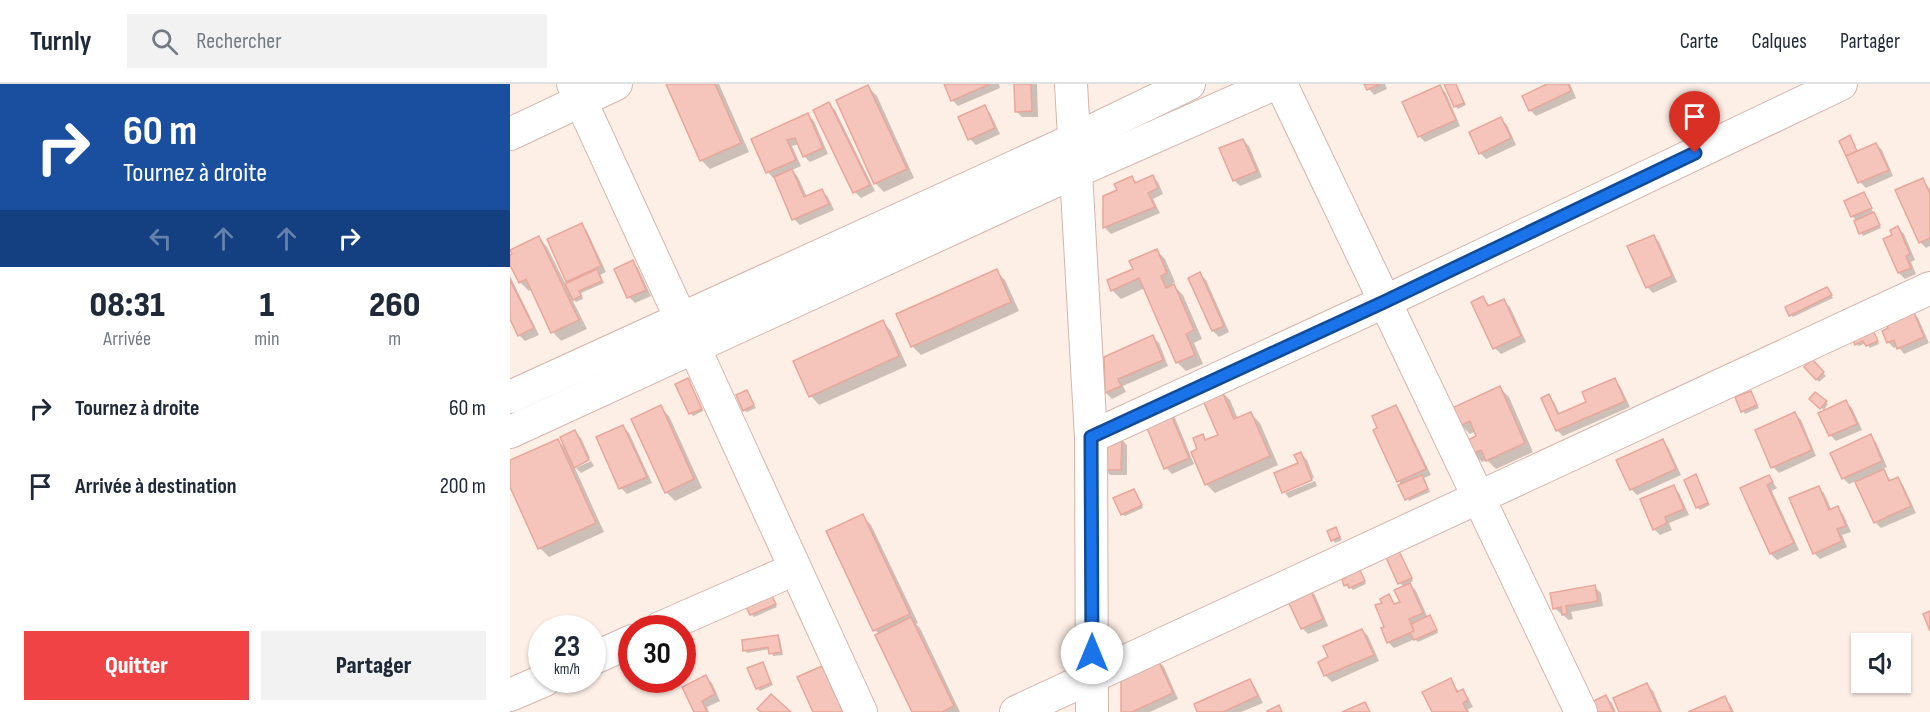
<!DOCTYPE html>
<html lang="fr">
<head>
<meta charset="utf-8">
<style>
	body { margin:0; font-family:"Sofia Sans Condensed",sans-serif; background:#f2f2f3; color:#1f2937; height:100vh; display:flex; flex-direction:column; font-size:22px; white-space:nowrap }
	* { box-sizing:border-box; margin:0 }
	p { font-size:20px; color:#747a83 }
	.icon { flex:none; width:33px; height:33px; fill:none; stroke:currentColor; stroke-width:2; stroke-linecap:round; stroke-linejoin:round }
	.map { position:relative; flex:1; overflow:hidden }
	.side { display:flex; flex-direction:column; background:#fff; width:510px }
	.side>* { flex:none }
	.top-card { background:#1a4fa0; color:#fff; overflow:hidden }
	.tools { position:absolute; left:1341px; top:549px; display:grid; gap:12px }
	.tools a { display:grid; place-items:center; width:60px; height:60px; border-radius:0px; background:#fff; box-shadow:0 2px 4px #0004; font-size:30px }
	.speed { position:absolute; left:18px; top:531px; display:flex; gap:12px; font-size:30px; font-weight:700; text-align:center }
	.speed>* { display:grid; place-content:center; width:78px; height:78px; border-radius:50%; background:#fff; box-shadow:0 2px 4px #0004; line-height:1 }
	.speed small { font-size:15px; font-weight:400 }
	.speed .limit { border:9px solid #d22; background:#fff; color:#111 }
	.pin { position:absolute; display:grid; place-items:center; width:51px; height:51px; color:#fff; margin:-62px -26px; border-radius:50% 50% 50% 0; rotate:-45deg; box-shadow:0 0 6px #0007 }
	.pin .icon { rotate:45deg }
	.me { position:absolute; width:66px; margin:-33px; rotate:0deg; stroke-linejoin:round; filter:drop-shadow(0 0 4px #0008) }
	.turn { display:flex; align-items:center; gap:21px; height:126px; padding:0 24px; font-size:27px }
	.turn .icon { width:78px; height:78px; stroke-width:2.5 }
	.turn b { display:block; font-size:42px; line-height:51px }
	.lanes { display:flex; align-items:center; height:57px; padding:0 24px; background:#0003; justify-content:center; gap:30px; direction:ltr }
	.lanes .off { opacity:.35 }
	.eta { display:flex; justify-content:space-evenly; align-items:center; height:102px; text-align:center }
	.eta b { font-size:36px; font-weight:800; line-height:42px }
	.cta { display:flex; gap:12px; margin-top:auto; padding:12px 24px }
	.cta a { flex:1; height:69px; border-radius:0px; background:#ef4346; color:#fff; font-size:24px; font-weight:800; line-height:69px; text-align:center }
	.cta a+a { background:#f2f2f3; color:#1f2937 }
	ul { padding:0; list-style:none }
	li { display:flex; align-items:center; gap:18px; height:78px; padding:0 24px }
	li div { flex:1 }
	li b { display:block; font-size:22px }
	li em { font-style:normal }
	header { display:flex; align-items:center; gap:36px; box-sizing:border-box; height:84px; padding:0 30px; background:#fff; border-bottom:2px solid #e0e1e3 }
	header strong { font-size:28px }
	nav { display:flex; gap:33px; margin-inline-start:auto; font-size:21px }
	.search { width:420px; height:54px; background:#f2f2f3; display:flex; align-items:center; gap:15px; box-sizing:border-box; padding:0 21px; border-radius:0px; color:#747a83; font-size:22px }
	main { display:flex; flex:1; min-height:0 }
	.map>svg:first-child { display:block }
	.shadow { fill:#0003 }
	.building { fill:#f5c5bb; stroke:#e9a69b; stroke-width:1.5 }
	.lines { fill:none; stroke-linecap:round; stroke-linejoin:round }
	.minor-casing { stroke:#d3b5ad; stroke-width:34 }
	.minor { stroke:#fff; stroke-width:32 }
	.route-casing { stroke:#114b97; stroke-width:15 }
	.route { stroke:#1a73e8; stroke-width:10 }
</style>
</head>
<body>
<header>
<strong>Turnly</strong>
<div class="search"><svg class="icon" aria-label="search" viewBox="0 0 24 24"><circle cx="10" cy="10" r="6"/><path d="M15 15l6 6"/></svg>Rechercher</div>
<nav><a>Carte</a><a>Calques</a><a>Partager</a></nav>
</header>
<main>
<section class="side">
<div class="top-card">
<div class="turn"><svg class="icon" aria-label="right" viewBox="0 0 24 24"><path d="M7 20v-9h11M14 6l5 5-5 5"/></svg><div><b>60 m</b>Tournez à droite</div></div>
<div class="lanes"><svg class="icon off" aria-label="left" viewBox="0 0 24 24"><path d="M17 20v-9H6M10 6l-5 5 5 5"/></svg><svg class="icon off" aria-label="ahead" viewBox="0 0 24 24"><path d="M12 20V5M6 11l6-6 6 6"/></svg><svg class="icon off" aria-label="ahead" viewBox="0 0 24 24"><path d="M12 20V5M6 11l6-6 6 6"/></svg><svg class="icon" aria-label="right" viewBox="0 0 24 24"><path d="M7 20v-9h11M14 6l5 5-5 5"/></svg></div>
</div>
<div class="eta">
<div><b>08:31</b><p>Arrivée</p></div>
<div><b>1</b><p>min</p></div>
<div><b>260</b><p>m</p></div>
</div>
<ul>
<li><svg class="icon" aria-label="right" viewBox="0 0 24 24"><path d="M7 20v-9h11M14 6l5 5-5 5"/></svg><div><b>Tournez à droite</b></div><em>60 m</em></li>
<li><svg class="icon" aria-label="arrive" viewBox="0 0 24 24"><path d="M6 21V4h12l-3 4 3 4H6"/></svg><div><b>Arrivée à destination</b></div><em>200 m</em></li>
</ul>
<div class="cta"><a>Quitter</a><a>Partager</a></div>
</section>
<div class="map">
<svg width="1420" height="628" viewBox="0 0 1420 628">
	<rect width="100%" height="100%" fill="#feefe6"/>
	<g class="shadow">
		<polygon points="157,0 209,0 239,68 200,85 191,76"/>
		<polygon points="435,0 489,0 490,4 448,22 442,16"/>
		<polygon points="505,0 527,0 528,33 512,33 506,27"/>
		<polygon points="855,0 875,0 877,5 864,11"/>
		<polygon points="935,0 946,0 956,21 948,25 945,22"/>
		<polygon points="1041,0 1060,0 1066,14 1026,32 1020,26"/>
		<polygon points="358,3 367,12 404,94 374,108 365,99"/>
		<polygon points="930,3 936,9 950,42 915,58 909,52"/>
		<polygon points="319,20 325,26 365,107 351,114 345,108"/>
		<polygon points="474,23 480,29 490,50 466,61 460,55"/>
		<polygon points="298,31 304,37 318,70 300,78 294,72 289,60 282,62 291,82 282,86 288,93 297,113 312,107 318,113 324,126 290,141 284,135 265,94 263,94 258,88 243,55"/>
		<polygon points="991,35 997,41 1006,61 976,75 970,69"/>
		<polygon points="733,56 739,62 752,93 730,102 724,96"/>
		<polygon points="1342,56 1348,69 1366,60 1372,66 1383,92 1356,104 1350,98 1331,57"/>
		<polygon points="642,92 648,98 653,110 643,115 650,129 601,150 595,144 594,113 609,107 622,94 627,99"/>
		<polygon points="1412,96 1420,105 1420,162 1416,164 1410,158"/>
		<polygon points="1354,110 1371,144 1353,152 1336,118"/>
		<polygon points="71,141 77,147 96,188 90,191 94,199 71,209 73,215 66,218 61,213 77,245 51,257 43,248 22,205 19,207 10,198 0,177 0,173 29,154 37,163 56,201 60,199 57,197"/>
		<polygon points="1388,144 1394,150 1405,176 1401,178 1406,190 1395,195 1389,189 1375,156 1384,152"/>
		<polygon points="1143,152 1149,158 1167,198 1143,209 1137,203"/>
		<polygon points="646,166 655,175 665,198 662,200 673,211 692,255 684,259 693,280 676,287 667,278 635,204 611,215 602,206"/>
		<polygon points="122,178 128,184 141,212 125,219 119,213"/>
		<polygon points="486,187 495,196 509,227 411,271 402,262"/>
		<polygon points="690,190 696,196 719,248 709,253 703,247 680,194"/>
		<polygon points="0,192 29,251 15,257 9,251 0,231"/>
		<polygon points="1317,205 1323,214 1283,233 1281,231"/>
		<polygon points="973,214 981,223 994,217 1000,223 1016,258 991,270 985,264 963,219"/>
		<polygon points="1402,228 1408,234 1419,259 1394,270 1388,262 1384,264 1378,258"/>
		<polygon points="373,238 381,247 397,282 309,321 301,312"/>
		<polygon points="1363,247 1369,260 1360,264 1356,259 1349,262 1347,260"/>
		<polygon points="643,253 649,259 658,282 613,302 616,308 602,315 596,309 595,273"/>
		<polygon points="1302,277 1316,292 1309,298 1296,283"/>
		<polygon points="178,296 193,327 183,332 180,329"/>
		<polygon points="1104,296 1110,302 1120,323 1053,352 1047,346 1038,312 1044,318 1050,331 1078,318"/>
		<polygon points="990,304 999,313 1023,368 986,385 977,376 972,378 963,369 968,353 966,347 960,350 951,341"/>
		<polygon points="711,307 720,316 728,335 741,330 750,339 768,381 705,409 696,400 692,352 698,357 710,352"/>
		<polygon points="236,308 246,324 237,328 234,326"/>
		<polygon points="1241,309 1249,324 1235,330 1233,327"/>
		<polygon points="1301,315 1316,318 1318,320 1314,326"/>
		<polygon points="1336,318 1342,324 1352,346 1326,357 1320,351"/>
		<polygon points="150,323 159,332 192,404 165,417 156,408"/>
		<polygon points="885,323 891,329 921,391 914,394 920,408 899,417 865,347"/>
		<polygon points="659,328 665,334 684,380 662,390 656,384"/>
		<polygon points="1285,330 1291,336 1306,372 1269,389 1263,383"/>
		<polygon points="113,343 119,349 142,399 117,410 111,404"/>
		<polygon points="65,348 71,354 80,374 64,382 94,448 39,473 30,464 0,399 0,378 47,356 57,366"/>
		<polygon points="1360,352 1366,358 1377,383 1372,385 1382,398 1387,395 1393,401 1406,429 1371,444 1365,438 1346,397 1339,400 1333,394"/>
		<polygon points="611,355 617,361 617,391 600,391 594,385"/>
		<polygon points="1152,357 1158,363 1171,391 1127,411 1121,405"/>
		<polygon points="791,370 797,376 804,394 774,406 774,408 766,389 790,380 786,371"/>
		<polygon points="81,377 84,382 71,389 66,384"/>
		<polygon points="1186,392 1200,421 1190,426 1187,423"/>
		<polygon points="1259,393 1267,404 1262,407 1289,466 1267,476 1261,470 1232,405"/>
		<polygon points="805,397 807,402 779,414 775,409"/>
		<polygon points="1163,403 1169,409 1179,431 1159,439 1162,446 1150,451 1144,445"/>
		<polygon points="1308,403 1314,409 1322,427 1327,424 1333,430 1341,448 1332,451 1337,463 1310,475 1304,469"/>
		<polygon points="624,407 633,424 615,432 612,430"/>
		<polygon points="352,432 361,441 408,539 406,540 410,544 450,628 404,628 369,550 365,546"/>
		<polygon points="826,444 832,456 825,459 819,448"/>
		<polygon points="887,465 903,497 899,499 906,507 918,534 920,533 922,536 928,549 908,558 905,555 884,564 878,558 874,520 879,512 886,521 892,519 894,503 890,499 876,470"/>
		<polygon points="849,485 856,500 843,506 840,503 838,504 836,501"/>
		<polygon points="1085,503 1091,509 1093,522 1061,528 1063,535 1059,536 1044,524"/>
		<polygon points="799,505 805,511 818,542 798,550 792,544"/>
		<polygon points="261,511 267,523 244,533 241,530"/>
		<polygon points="852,546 858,552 869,577 822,598 816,592 810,579 820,574"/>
		<polygon points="267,552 270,555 273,571 263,572 260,565 237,569 235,566"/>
		<polygon points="648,577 654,583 668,615 640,628 613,628"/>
		<polygon points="252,579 263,601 250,607 247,604"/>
		<polygon points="312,584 321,593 337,628 305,628"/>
		<polygon points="196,593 202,599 210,617 197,623 199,628 186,628"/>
		<polygon points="941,596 949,608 952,607 958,613 963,623 958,625 959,628 923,628"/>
		<polygon points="739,597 745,603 753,619 731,628 689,628"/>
		<polygon points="1137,601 1143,607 1152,628 1111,628"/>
		<polygon points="1096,613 1102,619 1106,628 1077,628"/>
		<polygon points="1214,614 1220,620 1224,628 1182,628"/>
	</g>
	<g class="building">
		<polygon points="156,0 205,0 231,59 190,77"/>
		<polygon points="434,0 480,0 441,17"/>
		<polygon points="504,0 521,0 522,27 505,28"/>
		<polygon points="854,0 870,0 857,6"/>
		<polygon points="934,0 946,0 954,19 944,23"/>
		<polygon points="1037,0 1058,0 1061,7 1019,27 1012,12"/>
		<polygon points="358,1 397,85 364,100 326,16"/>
		<polygon points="930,1 946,36 908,53 892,18"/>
		<polygon points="319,18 360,101 343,109 303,26"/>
		<polygon points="475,21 485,44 458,56 448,33"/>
		<polygon points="298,29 313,64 293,73 285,54 277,56 286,76 256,89 241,55"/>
		<polygon points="991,33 1001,54 969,70 959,48"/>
		<polygon points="1340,51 1347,67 1336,72 1329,57"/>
		<polygon points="733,55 747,87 723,97 709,64"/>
		<polygon points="1366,59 1379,86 1348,99 1336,72"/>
		<polygon points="282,85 294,113 312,105 319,120 282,136 264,93"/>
		<polygon points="643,91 648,104 638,109 645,123 593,144 593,112 607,106 604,100 622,92 625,99"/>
		<polygon points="1413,94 1420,110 1420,154 1409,159 1385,106"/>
		<polygon points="1354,108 1362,124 1341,133 1334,117"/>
		<polygon points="1364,128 1370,141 1349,150 1344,137"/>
		<polygon points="72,139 91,182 56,198 37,155"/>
		<polygon points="1388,142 1400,170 1396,172 1401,184 1388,189 1373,155 1382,151 1380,146"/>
		<polygon points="1144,151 1162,192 1136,204 1117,162"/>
		<polygon points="29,152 69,236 41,249 16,195 9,199 0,181 0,171 2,170 0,166"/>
		<polygon points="647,165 657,189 651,192 656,204 664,200 684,246 676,250 685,271 666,279 629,194 601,207 597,196 623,185 619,177"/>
		<polygon points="123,176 136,206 117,214 104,185"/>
		<polygon points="87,185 92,197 69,207 71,212 63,216 55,200"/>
		<polygon points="487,185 501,218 401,263 386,230"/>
		<polygon points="690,188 714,242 702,247 678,194"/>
		<polygon points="0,196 24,244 8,252 0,235"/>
		<polygon points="1317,203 1322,211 1279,232 1275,223"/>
		<polygon points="973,212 978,222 994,215 1011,252 983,265 961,218"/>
		<polygon points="1403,226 1414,253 1387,265 1384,256 1377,259 1372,247 1378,244 1375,238"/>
		<polygon points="373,236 389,272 299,313 283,277"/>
		<polygon points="1361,242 1368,257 1356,262 1353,257 1345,261 1342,252"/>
		<polygon points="643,251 653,276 608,295 611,302 595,309 594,273"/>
		<polygon points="1302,275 1314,288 1306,296 1294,283"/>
		<polygon points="178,294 192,325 179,330 165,300"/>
		<polygon points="1105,294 1115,317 1046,347 1031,314 1039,310 1048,330 1076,318 1072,308"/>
		<polygon points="990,302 1015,359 976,377 971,366 962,370 956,357 966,352 960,337 950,342 942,324"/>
		<polygon points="711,305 724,335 741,328 760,372 695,401 681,368 687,365 683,354 693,350 695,356 708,351 692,314"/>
		<polygon points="237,306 244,321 233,327 226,311"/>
		<polygon points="1241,307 1247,321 1231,328 1225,313"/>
		<polygon points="1305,308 1317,317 1310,325 1299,315"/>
		<polygon points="1336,316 1347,340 1319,352 1308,329"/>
		<polygon points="151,321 184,395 155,409 121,335"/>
		<polygon points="886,321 916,385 887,398 863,346 867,344 862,332"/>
		<polygon points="659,326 679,374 654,385 634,337"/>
		<polygon points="1285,328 1302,366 1261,384 1245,346"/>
		<polygon points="113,341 137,393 109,405 86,353"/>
		<polygon points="65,346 79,376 64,384 50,353"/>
		<polygon points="1361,350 1372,377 1332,395 1320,369"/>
		<polygon points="593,353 612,353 611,386 593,386"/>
		<polygon points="48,355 86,439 28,465 0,403 0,376"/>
		<polygon points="1153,355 1166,385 1120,406 1106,376"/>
		<polygon points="791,368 802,396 772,409 764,389 788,379 784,371"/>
		<polygon points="1374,385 1379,397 1388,393 1401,422 1364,439 1345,398"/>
		<polygon points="1186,390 1198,419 1186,424 1174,396"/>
		<polygon points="912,391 918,405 895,416 888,401"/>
		<polygon points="1259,391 1263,398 1257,401 1284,459 1260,470 1230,404"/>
		<polygon points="1164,401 1174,425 1155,433 1157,439 1143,446 1130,415"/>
		<polygon points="1309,402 1319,426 1328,422 1336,442 1327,445 1332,457 1303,470 1279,414"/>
		<polygon points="624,405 632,421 611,431 603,414"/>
		<polygon points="353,430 400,530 363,547 316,447"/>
		<polygon points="826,443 830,453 821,457 817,447"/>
		<polygon points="887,463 902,494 888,500 874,469"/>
		<polygon points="849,484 855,497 839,504 838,500 834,502 832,495 836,494 834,489"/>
		<polygon points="900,499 913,529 899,535 904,547 877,559 871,544 874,543 865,521 872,519 870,515 879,510 884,520 890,518 884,506"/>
		<polygon points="1085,501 1088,517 1056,522 1057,529 1052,531 1051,523 1043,525 1040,509"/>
		<polygon points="799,503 813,535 791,545 776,513"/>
		<polygon points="261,510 266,520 240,531 235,521"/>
		<polygon points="1420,527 1420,547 1413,530"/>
		<polygon points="920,531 927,546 904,556 900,549 904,547 901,540"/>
		<polygon points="401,533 444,622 432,628 402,628 365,551"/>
		<polygon points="852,545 864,571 814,592 808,578 818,573 813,562"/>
		<polygon points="268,551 271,568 259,570 258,563 233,567 232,556"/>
		<polygon points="648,576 663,609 622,628 611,628 611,593"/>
		<polygon points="253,578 261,599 246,605 237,584"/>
		<polygon points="312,582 333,628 303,628 287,593"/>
		<polygon points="196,591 205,610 192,617 197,628 184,628 172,603"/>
		<polygon points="941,594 947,608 953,605 958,616 953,619 957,628 922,628 912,608"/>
		<polygon points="740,595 748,612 713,628 687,628 684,620"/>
		<polygon points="1137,599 1150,628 1109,628 1103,614"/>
		<polygon points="261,610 281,628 251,628 247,625"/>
		<polygon points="1096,611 1104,628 1076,628 1073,622"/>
		<polygon points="1215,612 1222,628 1178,628"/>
		<polygon points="855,618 860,628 832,628"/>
		<polygon points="769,621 772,628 757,628 757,627"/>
	</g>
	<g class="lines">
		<defs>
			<g id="minor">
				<polyline points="63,0 171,235"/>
				<polyline points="561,0 581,353 582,628"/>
				<polyline points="771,0 1071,628"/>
				<polyline points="0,50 106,0"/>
				<polyline points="184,263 351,628"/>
				<polyline points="0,313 563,56 679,0"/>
				<polyline points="0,348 565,88 764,0"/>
				<polyline points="581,353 874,218 1331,0"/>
				<polyline points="150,544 285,485"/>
				<polyline points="82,575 122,557"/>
				<polyline points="0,611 35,596"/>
				<polyline points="506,628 1420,204"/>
			</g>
		</defs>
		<use href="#minor" class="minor-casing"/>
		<use href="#minor" class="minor"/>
	</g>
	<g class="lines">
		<defs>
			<polyline id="route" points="582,569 581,353 874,218 1185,69"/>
		</defs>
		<use href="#route" class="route-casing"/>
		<use href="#route" class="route"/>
	</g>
</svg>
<div class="tools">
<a><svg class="icon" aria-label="sound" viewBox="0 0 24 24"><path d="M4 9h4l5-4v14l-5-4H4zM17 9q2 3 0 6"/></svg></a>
</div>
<div class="speed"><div>23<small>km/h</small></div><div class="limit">30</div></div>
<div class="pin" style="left:1185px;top:69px;background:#d93025"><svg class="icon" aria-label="arrive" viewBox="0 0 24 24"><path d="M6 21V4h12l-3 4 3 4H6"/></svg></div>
<svg class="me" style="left:582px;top:569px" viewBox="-20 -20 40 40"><circle r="19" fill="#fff"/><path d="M0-13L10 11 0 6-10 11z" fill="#1a73e8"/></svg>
</div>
</main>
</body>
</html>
